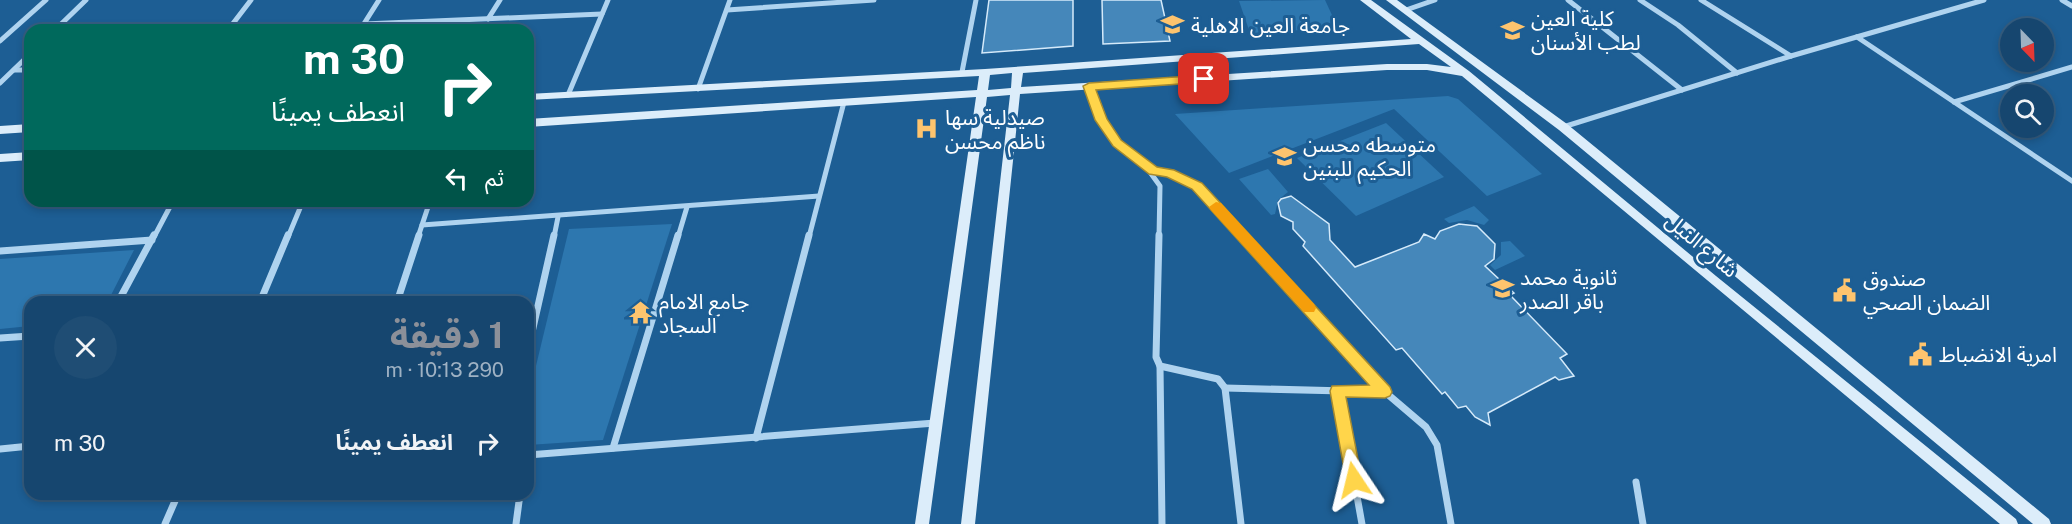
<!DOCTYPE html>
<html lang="ar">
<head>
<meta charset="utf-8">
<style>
	body { margin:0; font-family:"Public Sans","Noto Sans Arabic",sans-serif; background:#1f4d74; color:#f1f3f6; direction:rtl; height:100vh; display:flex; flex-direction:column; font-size:22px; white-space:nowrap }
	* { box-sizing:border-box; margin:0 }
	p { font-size:20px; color:#9eb1c3 }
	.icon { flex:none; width:33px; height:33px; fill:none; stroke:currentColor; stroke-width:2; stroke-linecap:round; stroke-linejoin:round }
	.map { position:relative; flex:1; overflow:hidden; direction:ltr }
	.panel { position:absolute; left:24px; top:296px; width:510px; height:204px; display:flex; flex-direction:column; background:#16466f; border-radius:18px; box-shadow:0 3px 9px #0003,0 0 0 2px #355e82; direction:rtl }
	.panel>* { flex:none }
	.hud { position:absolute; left:24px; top:24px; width:510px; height:183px; border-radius:18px; box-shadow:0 3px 9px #0003,0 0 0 2px #355e82; direction:rtl; background:#00695c; color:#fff; overflow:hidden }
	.needle { width:39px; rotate:157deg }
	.controls { position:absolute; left:2000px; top:18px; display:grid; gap:12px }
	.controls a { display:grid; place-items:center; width:54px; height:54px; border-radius:50%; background:#16466f; box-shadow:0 3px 9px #0003,0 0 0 2px #355e82; font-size:30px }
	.pin { position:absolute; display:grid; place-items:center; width:51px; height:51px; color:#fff; margin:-26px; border-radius:12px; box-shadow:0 3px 9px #0006 }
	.me { position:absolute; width:66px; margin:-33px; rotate:350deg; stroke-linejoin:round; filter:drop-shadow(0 0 4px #0008) }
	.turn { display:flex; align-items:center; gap:21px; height:126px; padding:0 30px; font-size:27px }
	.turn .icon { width:78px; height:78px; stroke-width:2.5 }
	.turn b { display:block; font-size:42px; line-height:51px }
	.then { display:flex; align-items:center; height:57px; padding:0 30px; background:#0003; gap:12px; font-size:22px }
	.round { display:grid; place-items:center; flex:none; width:63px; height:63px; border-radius:32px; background:#1f4d74 }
	.head { display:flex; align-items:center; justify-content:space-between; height:102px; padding:0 30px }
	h1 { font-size:36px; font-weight:700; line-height:45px; color:#8c9099 }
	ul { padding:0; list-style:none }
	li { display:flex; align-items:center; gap:18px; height:90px; padding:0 30px }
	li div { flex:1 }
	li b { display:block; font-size:22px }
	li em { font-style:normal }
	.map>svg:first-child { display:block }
	.green { fill:#2d77af }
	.building { fill:#4587ba; stroke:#d5eafa; stroke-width:1.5 }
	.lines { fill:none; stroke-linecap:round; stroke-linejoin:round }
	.street-far1 { stroke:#afd3ef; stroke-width:5 }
	.street { stroke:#afd3ef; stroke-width:7 }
	.secondary { fill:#dcedfa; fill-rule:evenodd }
	.route { fill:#ffd54a; stroke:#a68a30; stroke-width:1.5 }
	.slow { fill:#f59e0b }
	.labels { text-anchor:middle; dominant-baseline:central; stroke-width:6; stroke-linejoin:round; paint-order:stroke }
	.poi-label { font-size:21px; fill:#fff; stroke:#1d5e94; text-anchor:start }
	.street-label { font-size:21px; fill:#fff; stroke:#1d5e94 }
</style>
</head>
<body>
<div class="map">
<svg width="2072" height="524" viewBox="0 0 2072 524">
	<rect width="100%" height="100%" fill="#1d5e94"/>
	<g class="green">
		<polygon points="1325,0 1338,28 1250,33 1239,1"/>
		<polygon points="1448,96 1458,99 1542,174 1487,196 1394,109 1229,173 1175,114"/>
		<polygon points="1386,123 1444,177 1356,216 1297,158"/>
		<polygon points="1268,169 1288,192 1278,200 1275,214 1271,215 1239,179"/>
		<polygon points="1474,206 1489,220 1484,225 1467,220 1449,223 1444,219"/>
		<polygon points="672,224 603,440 528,445 528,399 569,229"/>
		<polygon points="1510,241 1525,256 1495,270 1490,265 1501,255 1501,242"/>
		<polygon points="134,250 108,301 30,302 30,326 0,329 0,259"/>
	</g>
	<g class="building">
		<polygon points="989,0 1073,0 1073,46 982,53"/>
		<polygon points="1102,0 1161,0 1170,41 1103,44"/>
		<polygon points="1291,196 1329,224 1330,240 1355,267 1419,242 1424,234 1435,239 1440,231 1459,224 1477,226 1495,244 1494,259 1485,266 1514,293 1510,295 1567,354 1560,358 1574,376 1559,380 1555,377 1488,413 1490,425 1475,417 1466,406 1458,408 1445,392 1442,394 1402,348 1396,350 1303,246 1305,242 1293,229 1293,222 1281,216 1278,203 1281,199"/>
	</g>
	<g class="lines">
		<g class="street-far1">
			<polyline points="1568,0 1682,90"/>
			<polyline points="1640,0 1678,25 1737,73"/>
			<polyline points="1701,0 1791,56"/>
			<polyline points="2062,0 2072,6"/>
			<polyline points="727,10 874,0"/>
			<polyline points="1406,10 1435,0"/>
			<polyline points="488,19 500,0"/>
			<polyline points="364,24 602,14"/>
			<polyline points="55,30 86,0"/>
			<polyline points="228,30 251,0"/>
			<polyline points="360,30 379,0"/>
			<polyline points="1857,37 2072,181"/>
			<polyline points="0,41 46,0"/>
			<polyline points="14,70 30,70"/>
			<polyline points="962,72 976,0"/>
			<polyline points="0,83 30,54"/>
			<polyline points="1089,86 1100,117 1113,138 1147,168 1160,186 1159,237"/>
			<polyline points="698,89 730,0"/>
			<polyline points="568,95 608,0"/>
			<polyline points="1954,102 2072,67"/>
			<polyline points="1563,127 1791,56 1984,0"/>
			<path d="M1153,171C1198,176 1215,206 1243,237"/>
			<polyline points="422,225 819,196"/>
			<polyline points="154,237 173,201"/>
			<polyline points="288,237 303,201"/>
			<polyline points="418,237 430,201"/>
			<polyline points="554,237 558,217"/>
			<polyline points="678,237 687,207"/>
			<polyline points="809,237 844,102"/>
		</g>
		<g class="street">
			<polyline points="1159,235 1156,357 1160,366 1218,379 1225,388 1241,524"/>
			<polyline points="1242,235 1385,392 1426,427 1437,445 1451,524"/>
			<polyline points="0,251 152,240"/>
			<polyline points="118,302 154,235"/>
			<polyline points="260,302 288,235"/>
			<polyline points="397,302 419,235"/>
			<polyline points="0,338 30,336"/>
			<polyline points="528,350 554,235"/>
			<polyline points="1160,366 1162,524"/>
			<polyline points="1225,388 1385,392"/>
			<polyline points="1338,391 1362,524"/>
			<polyline points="756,438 809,235"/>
			<polyline points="613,448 678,235"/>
			<polyline points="0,449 30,446"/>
			<polyline points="528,455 935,423"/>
			<polyline points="1636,482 1643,524"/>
			<polyline points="165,524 178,494"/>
			<polyline points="516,524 520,494"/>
		</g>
		<g class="secondary">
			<path d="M1360,0H1371L1469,71L1716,276L2016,519L2018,524H2000L1462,76L1427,70H1387L1020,94L975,524H961L1010,95L987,97L929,524H915L976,97L528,127V119L977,90L979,76L528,100V94L985,69L1411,39ZM1419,44L1451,67L1427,64H1387L1021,87L1023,73ZM1012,73L1011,88L988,90L990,75Z"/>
			<polygon points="1386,0 1397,0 1567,124 2049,519 2051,524 2033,524 1559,130"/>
			<polygon points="30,124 30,132 0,134 0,126"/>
			<polygon points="30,152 30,160 0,162 0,154"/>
		</g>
	</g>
	<polygon class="route" points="1204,75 1208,76 1208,82 1096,90 1107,119 1121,140 1157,167 1174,170 1202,183 1390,387 1392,392 1390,396 1385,398 1346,397 1362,480 1359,484 1354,487 1348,484 1346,480 1330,391 1332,386 1369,385 1192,189 1167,177 1149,174 1113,146 1095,120 1083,86 1089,83"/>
	<polygon class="slow" points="1216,202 1221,203 1314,304 1316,308 1314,312 1304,312 1211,210 1209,207"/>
	<defs>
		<symbol id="university-bare" viewBox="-9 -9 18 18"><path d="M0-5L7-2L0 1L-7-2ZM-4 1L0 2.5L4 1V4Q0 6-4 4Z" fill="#fec46e" stroke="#1d5e94" stroke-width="2.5" paint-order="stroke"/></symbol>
		<symbol id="hospital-bare" viewBox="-9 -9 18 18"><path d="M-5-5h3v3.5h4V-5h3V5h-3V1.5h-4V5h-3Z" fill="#fec46e" stroke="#1d5e94" stroke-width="2.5" paint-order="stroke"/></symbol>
		<symbol id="school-bare" viewBox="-9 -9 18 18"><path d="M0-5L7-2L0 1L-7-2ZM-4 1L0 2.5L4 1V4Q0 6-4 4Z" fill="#fec46e" stroke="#1d5e94" stroke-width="2.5" paint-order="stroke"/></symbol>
		<symbol id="civic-bare" viewBox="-9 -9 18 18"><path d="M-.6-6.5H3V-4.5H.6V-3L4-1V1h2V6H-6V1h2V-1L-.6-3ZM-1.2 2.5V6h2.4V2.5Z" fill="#fec46e" stroke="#1d5e94" stroke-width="2.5" paint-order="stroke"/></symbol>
		<symbol id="temple-bare" viewBox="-9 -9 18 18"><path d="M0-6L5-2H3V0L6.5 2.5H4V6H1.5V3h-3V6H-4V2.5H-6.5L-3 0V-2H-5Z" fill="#fec46e" stroke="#1d5e94" stroke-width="2.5" paint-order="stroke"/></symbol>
	</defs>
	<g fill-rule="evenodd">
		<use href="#university-bare" x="1156" y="8" width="33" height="33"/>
		<use href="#university-bare" x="1496" y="14" width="33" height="33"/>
		<use href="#hospital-bare" x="910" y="112" width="33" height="33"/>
		<use href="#school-bare" x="1268" y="140" width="33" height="33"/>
		<use href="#school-bare" x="1486" y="272" width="33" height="33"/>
		<use href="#civic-bare" x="1828" y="274" width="33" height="33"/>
		<use href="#temple-bare" x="624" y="296" width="33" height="33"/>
		<use href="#civic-bare" x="1904" y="338" width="33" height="33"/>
	</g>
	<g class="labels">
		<g class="poi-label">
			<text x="1531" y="18">كلية العين<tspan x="1531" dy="24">لطب الأسنان</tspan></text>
			<text x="1191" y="25">جامعة العين الاهلية</text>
			<text x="945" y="117">صيدلية سها<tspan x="945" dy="24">ناظم محسن</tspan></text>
			<text x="1303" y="144">متوسطه محسن<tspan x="1303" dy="24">الحكيم للبنين</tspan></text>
			<text x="1520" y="277">ثانوية محمد<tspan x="1520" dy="24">باقر الصدر</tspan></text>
			<text x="1863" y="278">صندوق<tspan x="1863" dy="24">الضمان الصحي</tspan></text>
			<text x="659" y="301">جامع الامام<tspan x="659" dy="24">السجاد</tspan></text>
			<text x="1939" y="354">امرية الانضباط</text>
		</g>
		<g class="street-label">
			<text transform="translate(1702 245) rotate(40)">شارع النيل</text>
		</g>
	</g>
</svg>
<div class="controls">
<a><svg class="needle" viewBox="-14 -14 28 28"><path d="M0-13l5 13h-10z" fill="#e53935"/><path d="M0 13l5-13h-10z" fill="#9eb1c3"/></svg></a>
<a><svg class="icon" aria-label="search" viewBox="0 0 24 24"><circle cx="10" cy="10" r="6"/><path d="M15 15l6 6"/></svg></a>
</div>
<div class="pin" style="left:1204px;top:79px;background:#d93025"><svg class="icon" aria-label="arrive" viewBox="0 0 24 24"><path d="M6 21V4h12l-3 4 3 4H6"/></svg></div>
<svg class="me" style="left:1354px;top:480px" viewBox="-20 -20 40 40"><path d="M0-17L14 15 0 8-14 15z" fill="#ffd54a" stroke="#fff" stroke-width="4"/></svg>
<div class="hud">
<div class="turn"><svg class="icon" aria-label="right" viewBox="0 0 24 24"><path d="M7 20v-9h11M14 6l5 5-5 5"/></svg><div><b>30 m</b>انعطف يمينًا</div></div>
<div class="then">ثم<svg class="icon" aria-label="left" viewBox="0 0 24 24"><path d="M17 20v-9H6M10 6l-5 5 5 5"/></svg></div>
</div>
<section class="panel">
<div class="head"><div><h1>1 دقيقة</h1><p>290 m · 10:13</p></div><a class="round"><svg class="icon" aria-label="close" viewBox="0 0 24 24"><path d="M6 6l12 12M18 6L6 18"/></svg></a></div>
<ul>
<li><svg class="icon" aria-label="right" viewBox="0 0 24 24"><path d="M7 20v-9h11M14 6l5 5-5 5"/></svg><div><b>انعطف يمينًا</b></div><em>30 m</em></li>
</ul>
</section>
</div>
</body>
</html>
